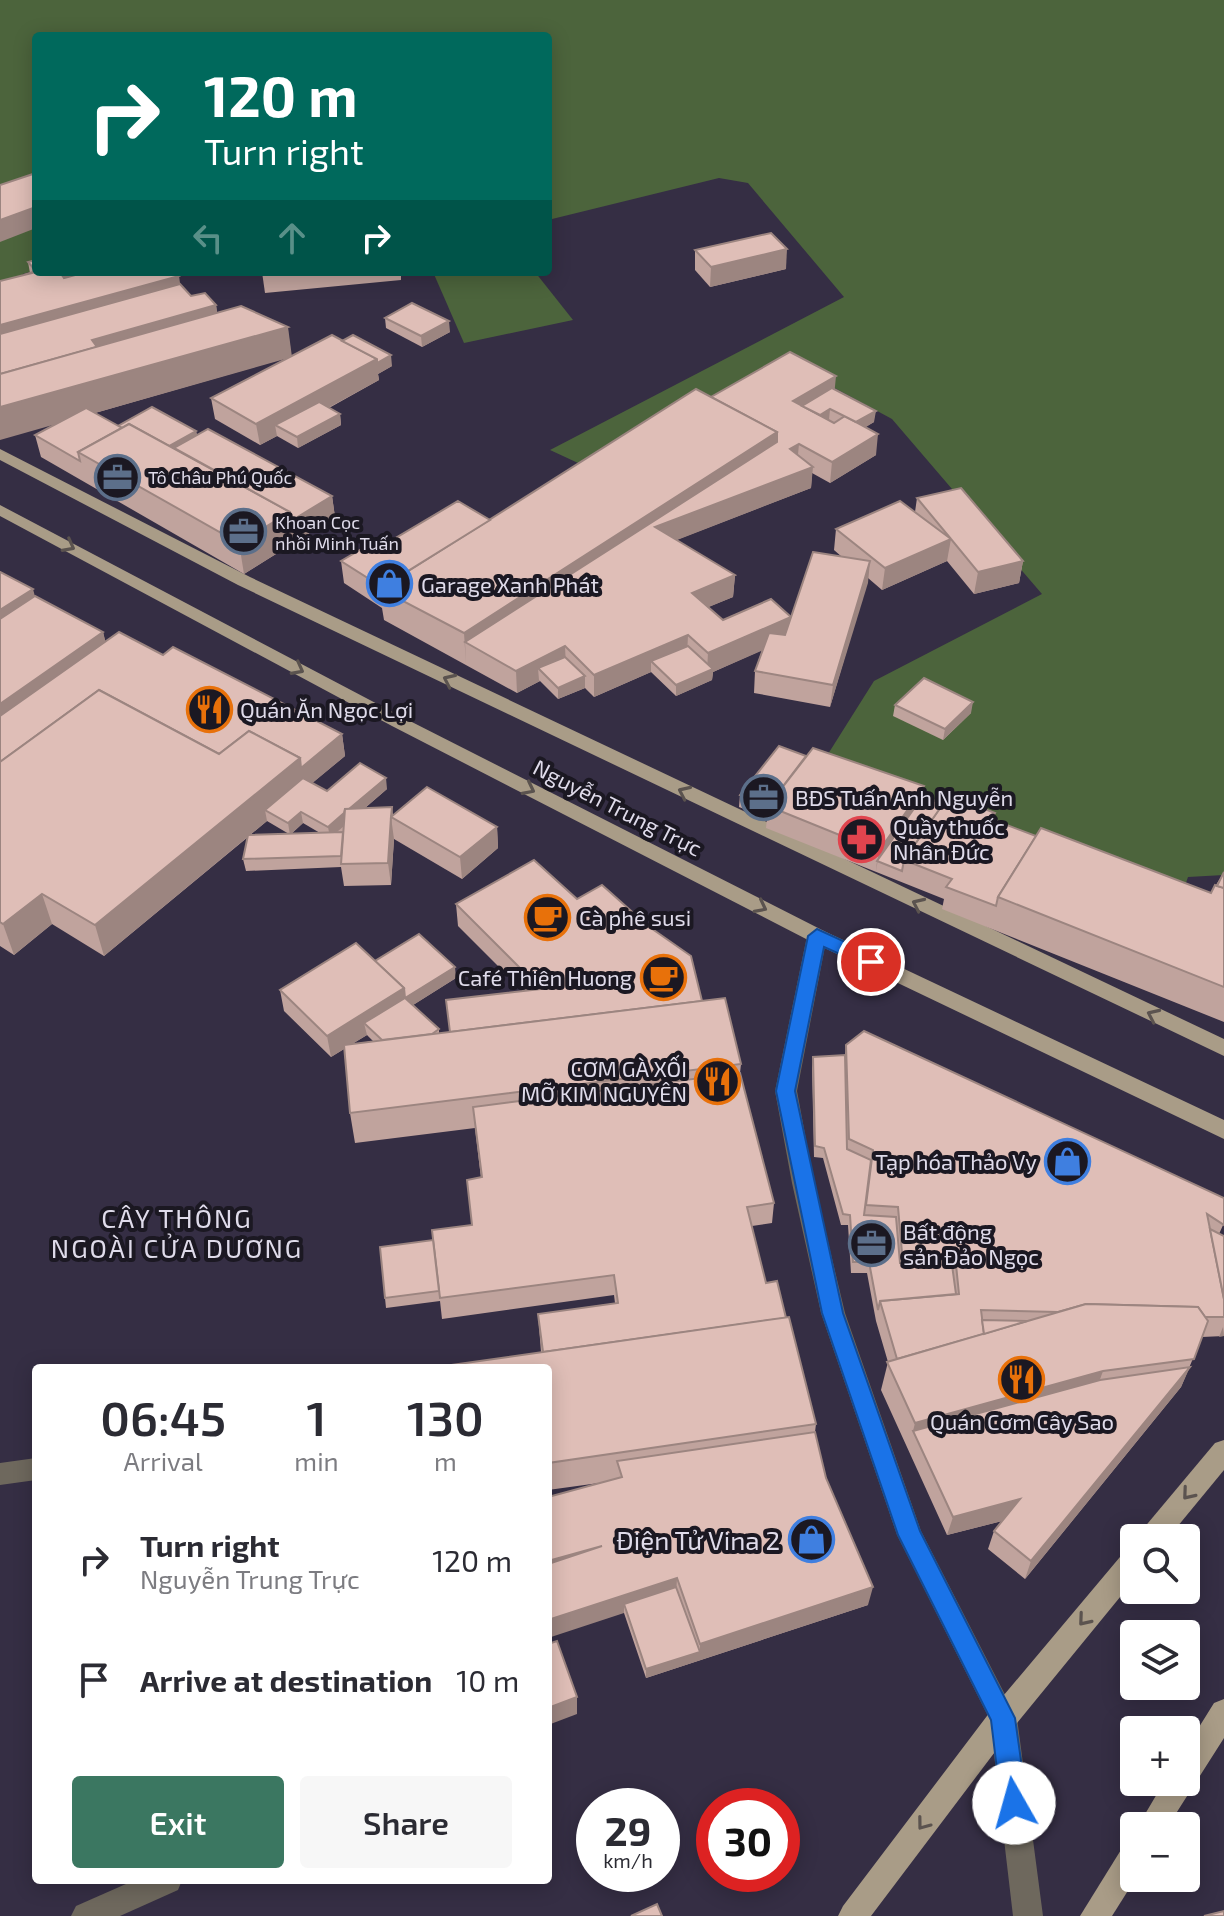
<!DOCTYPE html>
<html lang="en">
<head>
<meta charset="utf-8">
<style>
	body { margin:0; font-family:"Exo 2",sans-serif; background:#f7f7f7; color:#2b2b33; height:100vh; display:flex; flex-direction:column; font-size:30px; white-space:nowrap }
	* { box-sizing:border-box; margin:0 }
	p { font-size:26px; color:#7c7c81 }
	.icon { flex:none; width:44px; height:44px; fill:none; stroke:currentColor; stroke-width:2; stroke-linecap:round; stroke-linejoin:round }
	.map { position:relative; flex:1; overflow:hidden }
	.details { position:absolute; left:32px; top:1364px; width:520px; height:520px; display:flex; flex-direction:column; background:#fff; border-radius:8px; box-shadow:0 4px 20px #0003 }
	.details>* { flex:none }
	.hud { position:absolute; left:32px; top:32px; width:520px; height:244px; border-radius:8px; box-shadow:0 4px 20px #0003; background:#00695c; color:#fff; overflow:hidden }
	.tools { position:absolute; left:1120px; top:1524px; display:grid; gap:16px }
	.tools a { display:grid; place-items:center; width:80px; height:80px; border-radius:8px; background:#fff; box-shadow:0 4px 20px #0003; font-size:40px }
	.speed { position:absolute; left:576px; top:1788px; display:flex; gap:16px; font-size:40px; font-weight:700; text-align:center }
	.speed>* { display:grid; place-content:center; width:104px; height:104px; border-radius:50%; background:#fff; box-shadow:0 4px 20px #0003; line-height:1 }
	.speed small { font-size:20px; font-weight:400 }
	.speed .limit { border:12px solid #d22; background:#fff; color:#111 }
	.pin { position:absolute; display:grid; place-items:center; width:68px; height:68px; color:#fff; margin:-34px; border:4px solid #fff; border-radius:50%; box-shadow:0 2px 8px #0007 }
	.me { position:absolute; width:88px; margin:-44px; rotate:353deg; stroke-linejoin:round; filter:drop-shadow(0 0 6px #0008) }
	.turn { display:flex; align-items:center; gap:28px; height:168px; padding:0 40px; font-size:36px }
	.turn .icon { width:104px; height:104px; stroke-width:2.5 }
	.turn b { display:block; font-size:56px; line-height:68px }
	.lanes { display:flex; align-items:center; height:76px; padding:0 40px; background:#0003; justify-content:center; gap:40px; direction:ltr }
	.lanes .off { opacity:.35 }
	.eta { display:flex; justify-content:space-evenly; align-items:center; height:136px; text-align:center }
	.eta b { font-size:48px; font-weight:600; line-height:56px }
	.primary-button { display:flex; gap:16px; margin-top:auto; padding:16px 40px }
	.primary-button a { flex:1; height:92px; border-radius:8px; background:#3b7761; color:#fff; font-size:32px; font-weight:600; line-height:92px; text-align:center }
	.primary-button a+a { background:#f7f7f7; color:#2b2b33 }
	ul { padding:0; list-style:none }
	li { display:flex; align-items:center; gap:24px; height:120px; padding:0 40px }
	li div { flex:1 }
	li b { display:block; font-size:30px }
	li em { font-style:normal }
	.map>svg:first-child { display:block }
	.green { fill:#4c643c }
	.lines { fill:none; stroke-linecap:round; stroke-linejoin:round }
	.minor { fill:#6e685d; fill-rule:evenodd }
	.primary { fill:#a99c87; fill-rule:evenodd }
	.wall { fill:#c0a39d; fill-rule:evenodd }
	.shaded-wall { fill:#9c8580 }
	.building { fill:#dfbeb7; stroke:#9c8580; stroke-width:2 }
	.oneway { stroke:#5b534f }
	.route { fill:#1a73e8; stroke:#114b97; stroke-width:2 }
	.labels { text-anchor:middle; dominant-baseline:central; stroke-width:8; stroke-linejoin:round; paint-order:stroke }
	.far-poi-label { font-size:18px; fill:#dfdbea; stroke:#1b1822; text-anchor:start }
	.poi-label { font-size:22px; fill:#dfdbea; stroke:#1b1822; text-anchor:start }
	.street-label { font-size:22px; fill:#dfdbea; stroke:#1b1822 }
	.quarter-label { font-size:26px; letter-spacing:2px; fill:#dfdbea; stroke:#1b1822 }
	.near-poi-label { font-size:26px; fill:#dfdbea; stroke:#1b1822; text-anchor:end }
</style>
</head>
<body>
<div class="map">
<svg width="1224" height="1916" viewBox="0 0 1224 1916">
	<rect width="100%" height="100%" fill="#352e44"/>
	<g class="green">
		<polygon points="0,0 1224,0 1224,875 1188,877 1180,900 823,762 874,681 1042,594 892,419 794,366 591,469 550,450 844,297 748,183 719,178 548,220 548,36 36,36 36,270 23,274 17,281 0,282"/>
		<polygon points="433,272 535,272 573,320 464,343"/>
	</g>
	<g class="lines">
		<g class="minor">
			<polygon points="817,929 824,931 827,936 797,1091 814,1183 845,1313 921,1531 1017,1718 1043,1916 1013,1916 990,1720 897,1535 821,1313 792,1183 775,1091 807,936 810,931"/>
			<polygon points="36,1458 36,1480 0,1485 0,1463"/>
			<polygon points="135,1880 182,1880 178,1890 120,1916 71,1916 76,1906"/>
		</g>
		<g class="primary">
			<polygon points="0,449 250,577 1224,1039 1224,1056 238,585 0,460"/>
			<polygon points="0,505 404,718 824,931 1224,1120 1224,1139 810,941 392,726 0,516"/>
			<polygon points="1224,1440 1224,1470 1168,1538 1139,1538 1143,1529 1215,1443"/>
			<polygon points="1134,1548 1134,1580 1013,1728 871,1916 838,1916 843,1906 993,1708 1125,1551"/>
			<polygon points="1224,1699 1224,1738 1168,1826 1138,1826 1164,1782 1186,1782 1186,1748 1214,1703"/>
			<polygon points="1134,1841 1136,1878 1112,1916 1080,1916 1124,1845"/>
		</g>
	</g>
	<g class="wall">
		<polygon points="695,250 786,269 710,287 695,270"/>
		<polygon points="28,262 36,272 77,272 77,274 180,284 191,296 216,305 217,313 292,356 392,366 378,374 379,380 329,408 340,414 341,425 298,448 277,436 260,445 215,419 211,398 289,357 95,413 118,426 196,431 197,435 332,496 335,517 244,574 41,457 35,435 57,423"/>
		<polygon points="262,272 401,272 401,280 265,293"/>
		<polygon points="385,318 450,332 422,347 386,328"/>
		<polygon points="835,390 874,422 865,427 876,455 830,483 812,473 811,488 676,540 735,575 733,597 708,607 723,620 791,617 842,557 834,550 836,529 915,512 917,498 1023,561 1019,583 974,594 947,561 882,590 868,578 830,707 754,693 755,671 762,650 713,672 712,680 676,696 651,672 594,697 585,688 558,699 540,681 517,693 384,620 382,608 344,583 341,561 392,540 490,520 711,397"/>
		<path d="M0,572L35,596L103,632L105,641L163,655L342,734L345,756L312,783L327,791L387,789L365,808L392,807L393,816L497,827L498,848L462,879L394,839L391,885L344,886L341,867L246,871L243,859L248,837L104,956L52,924L14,955L0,946ZM267,821L289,834L250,835ZM303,823L320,833L291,834Z"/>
		<polygon points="895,705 971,713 943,740 893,716"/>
		<polygon points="806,756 924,786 923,796 943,804 993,820 1036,836 1211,893 1224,872 1224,1022 942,909 944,899 766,828 767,818 739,807 740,795"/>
		<path d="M577,899L702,1001L741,1064L740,1073L774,1203L772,1223L752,1226L766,1283L786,1318L816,1424L815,1432L826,1478L868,1605L646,1678L624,1613L599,1483L548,1490V1368L541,1352L538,1314L615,1303L614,1295L442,1319L440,1301L386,1308L385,1298L433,1240L472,1225L481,1178L475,1128L355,1143L350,1113L344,1049L331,1057L284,1011L280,990L375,961L456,978L413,1005L439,1029V1033L450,1032L446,1000L523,991L458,926L456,904ZM367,1035L373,1041L352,1044Z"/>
		<polygon points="864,1031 1224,1223 1219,1234 1224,1236 1224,1336 1202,1337 1181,1387 1025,1579 988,1549 994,1531 1002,1521 947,1535 881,1390 888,1362 876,1321 867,1273 851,1273 848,1225 841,1225 823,1158 814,1157 812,1068 813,1057 845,1055 846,1045"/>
	</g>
	<g class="shaded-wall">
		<polygon points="36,207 36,228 0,242 0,220"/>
		<polygon points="787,249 786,269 710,287 711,267"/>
		<polygon points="74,272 77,272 79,282 30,284"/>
		<polygon points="179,276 182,297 0,348 0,325"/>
		<polygon points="216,305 219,326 0,406 92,340"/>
		<polygon points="449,321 450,332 422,347 421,336"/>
		<polygon points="288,327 292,357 0,440 0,407"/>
		<polygon points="391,355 392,366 378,374 379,380 286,431 275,425 277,436 260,445 256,424 377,359"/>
		<polygon points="836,376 834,397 802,416 793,401"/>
		<polygon points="830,409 829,420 810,421"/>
		<polygon points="876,411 874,422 855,434 856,423"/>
		<polygon points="340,414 341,425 298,448 297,437"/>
		<polygon points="196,431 198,442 154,455"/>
		<polygon points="777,432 775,463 813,467 811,488 654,549 465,642 466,664 464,633"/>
		<polygon points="878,434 876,455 830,483 832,462"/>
		<polygon points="799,444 797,465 790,449"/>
		<polygon points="332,496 335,517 244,574 239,543 290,512"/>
		<polygon points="951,539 947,561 882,590 885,568"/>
		<polygon points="870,561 868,583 830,707 833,685"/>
		<polygon points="1023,561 1019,583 974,594 978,572"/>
		<polygon points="735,575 733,597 692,614 692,593"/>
		<polygon points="33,589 43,627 0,657 0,610"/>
		<polygon points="791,617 789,639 713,672 712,680 676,696 676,685 707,671 708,653"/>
		<polygon points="103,632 111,663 0,743 0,704"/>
		<polygon points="688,635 687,657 651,661 651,672 594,697 594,675"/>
		<polygon points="565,646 566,668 538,668 539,680 540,681 517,693 516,671"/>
		<polygon points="585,676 585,688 558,699 558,688"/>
		<polygon points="973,702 971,713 943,740 945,729"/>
		<polygon points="342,734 345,756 274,815 265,810 267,821 104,956 95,925 300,758"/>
		<polygon points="386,778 387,789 330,838 328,827"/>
		<polygon points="924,786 921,808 877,861 876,872 879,851"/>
		<polygon points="301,812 303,823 290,835 288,823"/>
		<polygon points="391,817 394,839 391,885 388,863"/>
		<polygon points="497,827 498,848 462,879 460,857"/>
		<polygon points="42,894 52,924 14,955 3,924"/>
		<polygon points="455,967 456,978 372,1031 364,1023 367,1035 331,1057 327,1036 404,988"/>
		<polygon points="1223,1327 1224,1336 1219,1337"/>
		<polygon points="1190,1367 1181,1387 1025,1579 1031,1561"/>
		<polygon points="1103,1371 1093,1399 913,1431 915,1423"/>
		<polygon points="1020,1499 1014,1518 947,1535 953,1517"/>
		<polygon points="602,1546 548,1579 548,1561"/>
		<polygon points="677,1578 676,1596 624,1604 624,1613 548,1638 548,1620"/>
		<polygon points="873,1587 868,1605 646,1678 646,1669 700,1652 700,1644"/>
		<polygon points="577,1697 577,1714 548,1725 548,1708"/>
	</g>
	<g class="building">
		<polygon points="36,173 36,207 0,220 0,185"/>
		<polygon points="771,233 787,249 711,267 695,250"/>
		<polygon points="36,260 36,272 24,275 36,271 28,262"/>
		<polygon points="36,272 60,272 64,278 86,272 175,272 179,276 0,325 0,281"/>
		<polygon points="60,272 74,272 62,275"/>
		<polygon points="180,284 191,296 205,293 216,305 92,340 97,347 0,374 0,334"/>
		<polygon points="412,303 449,321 421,336 385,318"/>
		<polygon points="241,306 288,327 0,407 0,374"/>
		<polygon points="332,335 377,359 256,424 211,398"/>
		<polygon points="353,335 391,355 377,363 377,359 342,341"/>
		<polygon points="790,352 836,376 793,401 834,423 845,416 878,434 832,462 799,444 790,449 813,467 655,527 735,575 692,593 723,620 771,599 791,617 708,653 688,635 594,675 565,646 516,671 465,642 777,442 777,432 711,397"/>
		<polygon points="832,388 876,411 856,422 830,409 820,415 802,406"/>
		<polygon points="696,389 777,432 464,633 380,589"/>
		<polygon points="319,402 340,414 297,437 275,425"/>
		<polygon points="152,407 196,431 169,446 129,424 122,428 118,426"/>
		<polygon points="86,408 122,428 78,452 80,461 35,435"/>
		<polygon points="129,424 290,512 239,543 78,452"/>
		<polygon points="208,429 332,496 291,521 290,512 174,448"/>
		<polygon points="961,488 1023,561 978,572 951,539 885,568 836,529 900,501 951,539 917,498"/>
		<polygon points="458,501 490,520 382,587 341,561 384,536 392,540"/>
		<polygon points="813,552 870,561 833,685 755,671 769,633 785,635"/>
		<polygon points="0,572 33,589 0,610"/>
		<polygon points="35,596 103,632 0,704 0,619"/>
		<polygon points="119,632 163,655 173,647 342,734 301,768 300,758 249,731 219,754 99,690 0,762 0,716"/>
		<polygon points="688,646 713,669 676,685 651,661"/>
		<polygon points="565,657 585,676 558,688 538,668"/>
		<polygon points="924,678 973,702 945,729 895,705"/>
		<polygon points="99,690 219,754 249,731 300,758 95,925 42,894 3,924 0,922 0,762"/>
		<polygon points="779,746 806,756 768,806 773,808 740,795"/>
		<polygon points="813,748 924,786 879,851 768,806"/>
		<polygon points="360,763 386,778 349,809 345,809 344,813 328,827 301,812 288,823 265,810 303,778 327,791"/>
		<polygon points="427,787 497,827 460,857 391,817 388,863 341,864 345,809 392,807 391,817"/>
		<polygon points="949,795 995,813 991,819 1036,836 998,897 996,906 946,887 952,879 904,860"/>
		<polygon points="923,796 943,804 904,860 902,871 877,861"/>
		<polygon points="1041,828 1211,893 1215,885 1224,888 1224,987 998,897"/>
		<polygon points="343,832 341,856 243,859 248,835"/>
		<polygon points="534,860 577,899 602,885 648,926 691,956 702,1001 450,1032 446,1000 541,989 456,904"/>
		<polygon points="1224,872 1224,888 1217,886"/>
		<polygon points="419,934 455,967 405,998 404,988 375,961"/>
		<polygon points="356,943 404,988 327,1036 280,990"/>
		<polygon points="405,998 439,1029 432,1034 382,1040 364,1023"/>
		<polygon points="725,998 741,1064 350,1113 344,1045"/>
		<polygon points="864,1031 1224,1198 1224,1225 1207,1214 1224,1299 1224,1317 1205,1317 1198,1307 1086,1304 1058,1312 981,1310 984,1334 897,1359 880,1301 959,1294 955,1255 902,1253 898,1207 866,1205 873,1150 849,1139 846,1045"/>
		<polygon points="845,1055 847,1149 871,1160 864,1215 896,1217 900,1263 952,1265 956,1294 880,1301 878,1310 869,1262 853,1262 850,1215 843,1214 824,1148 815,1146 813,1057"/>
		<polygon points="740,1073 774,1203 747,1207 766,1283 777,1281 786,1318 543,1352 538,1314 618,1303 614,1275 440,1298 432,1230 472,1225 467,1180 482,1177 473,1107"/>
		<polygon points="1210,1229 1224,1236 1224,1299"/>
		<polygon points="433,1240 439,1291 385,1298 380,1247"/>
		<polygon points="1086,1304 1198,1307 1208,1321 1194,1359 1103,1371 915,1423 887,1362"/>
		<polygon points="789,1317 816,1424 548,1463 548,1368 430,1368"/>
		<polygon points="982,1320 1027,1321 984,1334"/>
		<polygon points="1190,1367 1031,1561 994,1531 1020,1499 953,1517 913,1431 1100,1380"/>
		<polygon points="815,1432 826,1478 873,1587 700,1644 677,1578 548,1620 548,1564 602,1546 548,1561 548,1497 622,1477 617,1461"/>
		<polygon points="676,1587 700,1652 646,1669 624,1604"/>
		<polygon points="557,1641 577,1697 548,1708 548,1644"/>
		<polygon points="657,1904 662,1916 631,1916"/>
		<polygon points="1224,1911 1224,1916 1204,1916"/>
	</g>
	<defs><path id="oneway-chevron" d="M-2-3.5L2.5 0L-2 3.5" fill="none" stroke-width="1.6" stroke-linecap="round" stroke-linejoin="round" transform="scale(2)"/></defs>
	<g class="oneway">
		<use href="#oneway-chevron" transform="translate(69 546) rotate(28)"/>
		<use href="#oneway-chevron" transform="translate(298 669) rotate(28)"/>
		<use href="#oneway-chevron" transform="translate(449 680) rotate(-155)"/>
		<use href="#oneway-chevron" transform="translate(529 789) rotate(27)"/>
		<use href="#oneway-chevron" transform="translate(684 792) rotate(-155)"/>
		<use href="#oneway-chevron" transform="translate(918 904) rotate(-155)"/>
		<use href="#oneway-chevron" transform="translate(761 907) rotate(27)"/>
		<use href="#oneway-chevron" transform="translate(1153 1015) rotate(-155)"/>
		<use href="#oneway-chevron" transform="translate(1188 1494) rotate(130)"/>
		<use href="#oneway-chevron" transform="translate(1084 1620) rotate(130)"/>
		<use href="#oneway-chevron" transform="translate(923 1824) rotate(127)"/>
	</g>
	<polygon class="route" points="817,929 878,957 880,962 871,968 824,947 795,1091 843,1313 920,1531 1015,1718 1027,1803 1023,1812 1014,1816 1005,1812 1001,1803 991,1720 898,1535 822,1313 776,1091 808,936"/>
	<defs>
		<symbol id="office-ring" viewBox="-11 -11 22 22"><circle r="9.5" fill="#1b1822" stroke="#5c6f8a" stroke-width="1.5"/><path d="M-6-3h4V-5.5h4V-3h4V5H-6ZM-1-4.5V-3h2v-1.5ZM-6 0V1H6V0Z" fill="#5c6f8a"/></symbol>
		<symbol id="shop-ring" viewBox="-11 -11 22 22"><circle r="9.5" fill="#1b1822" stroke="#3f7fe0" stroke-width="1.5"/><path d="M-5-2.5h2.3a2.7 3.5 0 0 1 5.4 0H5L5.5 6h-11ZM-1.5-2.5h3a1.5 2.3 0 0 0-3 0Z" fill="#3f7fe0"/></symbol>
		<symbol id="restaurant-ring" viewBox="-11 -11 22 22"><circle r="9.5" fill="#1b1822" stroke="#e8710a" stroke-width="1.5"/><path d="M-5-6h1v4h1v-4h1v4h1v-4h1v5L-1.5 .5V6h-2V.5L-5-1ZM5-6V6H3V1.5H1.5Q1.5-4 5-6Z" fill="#e8710a"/></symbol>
		<symbol id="pharmacy-ring" viewBox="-11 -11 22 22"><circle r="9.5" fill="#1b1822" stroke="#e0444e" stroke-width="1.5"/><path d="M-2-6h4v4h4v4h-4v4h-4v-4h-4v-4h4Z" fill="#e0444e"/></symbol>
		<symbol id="cafe-ring" viewBox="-11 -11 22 22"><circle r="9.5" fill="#1b1822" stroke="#e8710a" stroke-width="1.5"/><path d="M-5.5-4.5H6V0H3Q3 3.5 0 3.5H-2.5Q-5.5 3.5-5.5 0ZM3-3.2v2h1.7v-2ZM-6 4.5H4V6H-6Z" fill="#e8710a"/></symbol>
	</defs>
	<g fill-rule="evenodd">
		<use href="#office-ring" x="92" y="452" width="51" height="51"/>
		<use href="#office-ring" x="218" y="506" width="51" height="51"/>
		<use href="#shop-ring" x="364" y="558" width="51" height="51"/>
		<use href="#restaurant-ring" x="184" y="684" width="51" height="51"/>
		<use href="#office-ring" x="738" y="772" width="51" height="51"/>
		<use href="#pharmacy-ring" x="836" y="814" width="51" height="51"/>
		<use href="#cafe-ring" x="522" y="892" width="51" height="51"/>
		<use href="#cafe-ring" x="638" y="952" width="51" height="51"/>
		<use href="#restaurant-ring" x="692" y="1056" width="51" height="51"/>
		<use href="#shop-ring" x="1042" y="1136" width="51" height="51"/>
		<use href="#office-ring" x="846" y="1218" width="51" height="51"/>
		<use href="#restaurant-ring" x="996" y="1354" width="51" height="51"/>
		<use href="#shop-ring" x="786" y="1514" width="51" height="51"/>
	</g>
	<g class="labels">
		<g class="far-poi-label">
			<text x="148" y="477">Tô Châu Phú Quốc</text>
			<text x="275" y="522">Khoan Cọc<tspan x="275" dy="21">nhồi Minh Tuấn</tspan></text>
		</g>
		<g class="poi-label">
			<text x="421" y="584">Garage Xanh Phát</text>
			<text x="240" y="709">Quán Ăn Ngọc Lợi</text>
			<text x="795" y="797">BĐS Tuấn Anh Nguyễn</text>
			<text x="893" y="826">Quầy thuốc<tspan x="893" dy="25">Nhân Đức</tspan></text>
			<text x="579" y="917">Cà phê susi</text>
			<text x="632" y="977" text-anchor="end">Café Thiên Huong</text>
			<text x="687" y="1068" text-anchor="end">CƠM GÀ XỐI<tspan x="687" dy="25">MỠ KIM NGUYÊN</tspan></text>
			<text x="1037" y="1161" text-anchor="end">Tạp hóa Thảo Vy</text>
			<text x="903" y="1231">Bất động<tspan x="903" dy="25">sản Đảo Ngọc</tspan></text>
			<text x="1022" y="1421" text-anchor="middle">Quán Cơm Cây Sao</text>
		</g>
		<g class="street-label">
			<text transform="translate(618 807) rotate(27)">Nguyễn Trung Trực</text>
		</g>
		<g class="quarter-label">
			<text x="177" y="1217">CÂY THÔNG<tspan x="177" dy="30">NGOÀI CỬA DƯƠNG</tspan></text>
		</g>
		<g class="near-poi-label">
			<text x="780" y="1539">Điện Tử Vina 2</text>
		</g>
	</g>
</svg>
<div class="tools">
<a><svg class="icon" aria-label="search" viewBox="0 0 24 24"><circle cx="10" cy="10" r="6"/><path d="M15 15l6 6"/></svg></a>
<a><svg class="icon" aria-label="layers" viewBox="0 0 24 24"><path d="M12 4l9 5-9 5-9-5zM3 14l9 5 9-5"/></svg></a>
<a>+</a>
<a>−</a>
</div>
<div class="speed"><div>29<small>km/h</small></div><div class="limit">30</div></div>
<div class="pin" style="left:871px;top:962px;background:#d93025"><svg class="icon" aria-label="arrive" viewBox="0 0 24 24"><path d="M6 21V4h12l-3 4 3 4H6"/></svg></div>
<svg class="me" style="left:1014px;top:1803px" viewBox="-20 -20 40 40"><circle r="19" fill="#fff"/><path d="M0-13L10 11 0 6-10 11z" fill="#1a73e8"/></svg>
<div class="hud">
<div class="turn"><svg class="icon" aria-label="right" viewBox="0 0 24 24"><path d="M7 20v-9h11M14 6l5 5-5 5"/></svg><div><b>120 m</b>Turn right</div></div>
<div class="lanes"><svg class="icon off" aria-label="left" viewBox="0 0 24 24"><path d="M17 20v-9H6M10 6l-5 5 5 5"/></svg><svg class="icon off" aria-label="ahead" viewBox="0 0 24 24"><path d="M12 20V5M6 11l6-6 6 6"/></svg><svg class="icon" aria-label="right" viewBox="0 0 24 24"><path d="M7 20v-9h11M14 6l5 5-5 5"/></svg></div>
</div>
<section class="details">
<div class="eta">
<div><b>06:45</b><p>Arrival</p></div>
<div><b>1</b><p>min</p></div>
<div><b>130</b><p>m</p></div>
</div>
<ul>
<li><svg class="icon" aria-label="right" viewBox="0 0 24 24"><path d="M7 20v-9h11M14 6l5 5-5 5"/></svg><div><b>Turn right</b><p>Nguyễn Trung Trực</p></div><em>120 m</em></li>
<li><svg class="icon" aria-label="arrive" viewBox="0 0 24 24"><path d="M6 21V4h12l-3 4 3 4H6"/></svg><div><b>Arrive at destination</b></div><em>10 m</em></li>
</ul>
<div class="primary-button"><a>Exit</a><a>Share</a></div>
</section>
</div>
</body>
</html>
